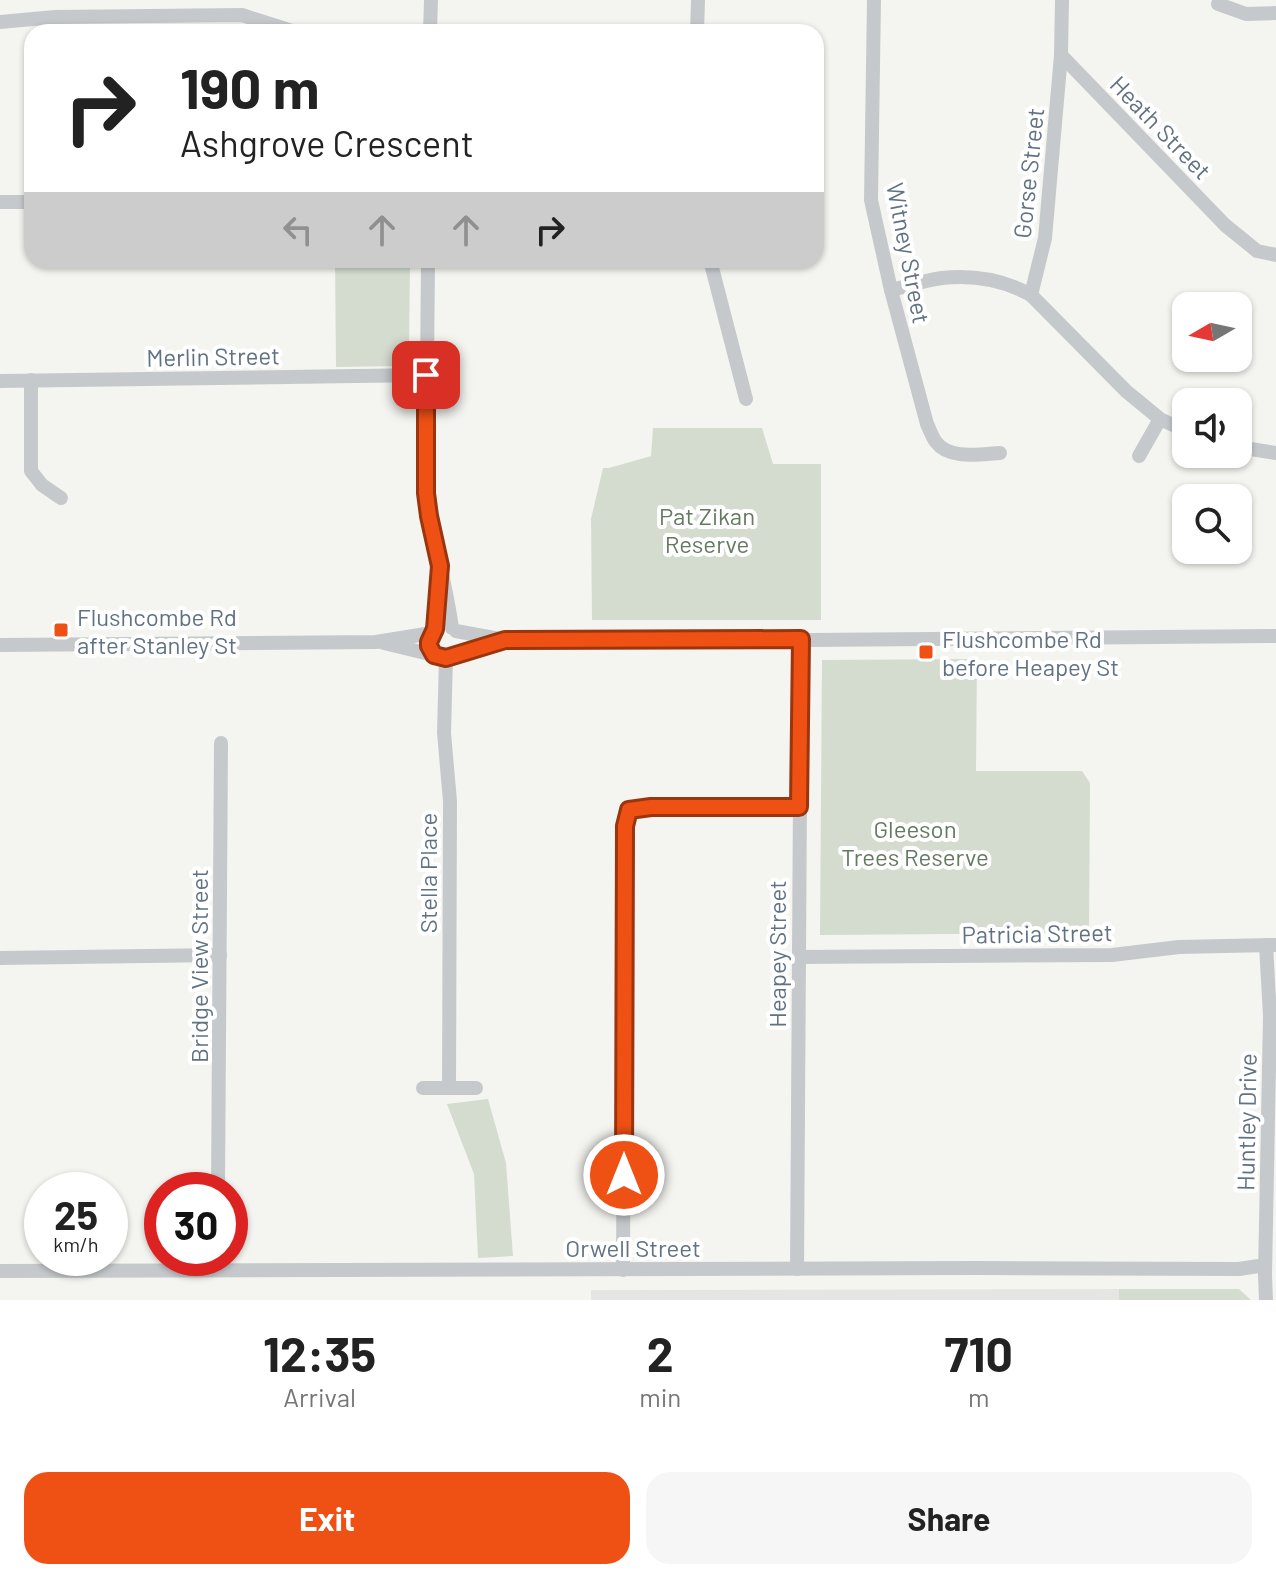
<!DOCTYPE html>
<html lang="en">
<head>
<meta charset="utf-8">
<style>
	body { margin:0; font-family:Barlow,sans-serif; background:#f6f6f6; color:#222; height:100vh; display:flex; flex-direction:column; font-size:30px; white-space:nowrap }
	* { box-sizing:border-box; margin:0 }
	p { font-size:26px; color:#767676 }
	.icon { flex:none; width:44px; height:44px; fill:none; stroke:currentColor; stroke-width:2; stroke-linecap:round; stroke-linejoin:round }
	.map { position:relative; height:1300px; overflow:hidden }
	.side { display:flex; flex-direction:column; background:#fff; flex:1 }
	.side>* { flex:none }
	.top-card { position:absolute; left:24px; top:24px; width:800px; height:244px; border-radius:24px; box-shadow:0 2px 6px #0004; background:#fff; color:#222; overflow:hidden }
	.needle { width:52px; rotate:261deg }
	.controls { position:absolute; left:1172px; top:292px; display:grid; gap:16px }
	.controls a { display:grid; place-items:center; width:80px; height:80px; border-radius:16px; background:#fff; box-shadow:0 2px 6px #0004; font-size:40px }
	.speed { position:absolute; left:24px; top:1172px; display:flex; gap:16px; font-size:40px; font-weight:700; text-align:center }
	.speed>* { display:grid; place-content:center; width:104px; height:104px; border-radius:50%; background:#fff; box-shadow:0 2px 6px #0004; line-height:1 }
	.speed small { font-size:20px; font-weight:400 }
	.speed .limit { border:12px solid #d22; background:#fff; color:#111 }
	.pin { position:absolute; display:grid; place-items:center; width:68px; height:68px; color:#fff; margin:-34px; border-radius:16px; box-shadow:0 4px 12px #0006 }
	.me { position:absolute; width:88px; margin:-44px; rotate:0deg; stroke-linejoin:round; filter:drop-shadow(0 0 6px #0008) }
	.turn { display:flex; align-items:center; gap:28px; height:168px; padding:0 24px; font-size:36px }
	.turn .icon { width:104px; height:104px; stroke-width:2.5 }
	.turn b { display:block; font-size:56px; line-height:68px }
	.lanes { display:flex; align-items:center; height:76px; padding:0 24px; background:#0003; justify-content:center; gap:40px; direction:ltr }
	.lanes .off { opacity:.35 }
	.eta { display:flex; justify-content:space-evenly; align-items:center; height:136px; text-align:center }
	.eta b { font-size:48px; font-weight:700; line-height:56px }
	.cta { display:flex; gap:16px; margin-top:auto; padding:16px 24px }
	.cta a { flex:1; height:92px; border-radius:24px; background:#ef5115; color:#fff; font-size:32px; font-weight:700; line-height:92px; text-align:center }
	.cta a+a { background:#f6f6f6; color:#222 }
	.map>svg:first-child { display:block }
	.built { fill:#e5e6e3 }
	.green { fill:#d4dcd0 }
	.lines { fill:none; stroke-linecap:round; stroke-linejoin:round }
	.minor { stroke:#c6c9cc; stroke-width:14 }
	.route-casing { stroke:#9b350e; stroke-width:20 }
	.route { stroke:#ef5115; stroke-width:14 }
	.poi-dot { fill:#ef5115; stroke:#fff; stroke-width:3 }
	.labels { text-anchor:middle; dominant-baseline:central; stroke-width:8; stroke-linejoin:round; paint-order:stroke }
	.street-label { font-size:24px; fill:#617283; stroke:#fff }
	.park-label { font-size:24px; fill:#647a60; stroke:#fff }
	.poi-label { font-size:24px; fill:#617283; stroke:#fff; text-anchor:start }
</style>
</head>
<body>
<div class="map">
<svg width="1276" height="1300" viewBox="0 0 1276 1300">
	<rect width="100%" height="100%" fill="#f4f5f0"/>
	<polygon class="built" points="1119,1289 1119,1300 591,1300 591,1290"/>
	<g class="green">
		<polygon points="335,260 410,260 409,351 408,363 405,366 336,367"/>
		<polygon points="653,428 762,428 773,464 821,464 821,620 592,620 591,519 603,468 609,468 651,456"/>
		<polygon points="977,659 976,771 1082,771 1090,783 1089,933 820,935 822,660"/>
		<polygon points="488,1099 506,1163 513,1256 478,1258 474,1174 447,1104"/>
		<polygon points="1119,1289 1239,1289 1251,1300 1119,1300"/>
	</g>
	<g class="lines">
		<g class="minor">
			<path d="M874,0L871,200L891,290L927,424C930,430 932,437 936,442C949,460 980,454 1000,453"/>
			<polyline points="1218,4 1246,14 1276,13"/>
			<polyline points="0,22 55,17 242,15 295,32"/>
			<polyline points="430,32 431,0"/>
			<polyline points="697,32 698,0"/>
			<polyline points="1061,55 1225,225 1257,251 1276,255"/>
			<polyline points="0,202 32,202"/>
			<path d="M428,260L426,493C432,538 446,583 452,628"/>
			<polyline points="710,260 746,399"/>
			<path d="M891,290C908,286 925,280 942,278C972,275 1004,280 1031,295L1126,391L1160,419L1186,431"/>
			<polyline points="1031,295 1045,238 1061,55 1062,0"/>
			<polyline points="31,380 31,471 42,485 61,498"/>
			<polyline points="0,381 426,375"/>
			<polyline points="1238,447 1276,453"/>
			<polyline points="1139,456 1160,419"/>
			<polyline points="435,629 439,579"/>
			<polyline points="456,631 505,640 811,640 1276,636"/>
			<polyline points="384,643 446,658 503,641"/>
			<polyline points="0,645 376,642 432,633"/>
			<polyline points="446,658 444,733 450,801 449,1088"/>
			<polyline points="1266,945 1270,1016 1265,1275 1266,1300"/>
			<polyline points="798,957 1112,955 1179,947 1276,945"/>
			<polyline points="0,958 220,955"/>
			<polyline points="423,1088 476,1088"/>
			<polyline points="218,1190 221,743"/>
			<polyline points="797,1269 801,639"/>
			<polyline points="623,1270 625,826 629,810 651,807 799,807"/>
			<polyline points="0,1271 975,1268 1239,1269 1265,1265"/>
		</g>
	</g>
	<g class="lines">
		<defs>
			<polyline id="route" points="426,375 426,493 429,516 440,566 435,629 429,642 429,646 434,655 446,658 505,640 801,639 799,807 651,807 629,810 625,826 624,1175"/>
		</defs>
		<use href="#route" class="route-casing"/>
		<use href="#route" class="route"/>
	</g>
	<g class="poi-dot">
		<rect x="53" y="622" width="16" height="16" rx="4"/>
		<rect x="918" y="644" width="16" height="16" rx="4"/>
	</g>
	<g class="labels">
		<g class="street-label">
			<text transform="translate(1161 127) rotate(46)">Heath Street</text>
			<text transform="translate(1028 173) rotate(-84)">Gorse Street</text>
			<text transform="translate(909 253) rotate(79)">Witney Street</text>
			<text transform="translate(213 356) rotate(-1)">Merlin Street</text>
			<text transform="translate(427 873) rotate(-90)">Stella Place</text>
			<text transform="translate(1037 933) rotate(-1)">Patricia Street</text>
			<text transform="translate(776 954) rotate(-90)">Heapey Street</text>
			<text transform="translate(198 966) rotate(-90)">Bridge View Street</text>
			<text transform="translate(1246 1122) rotate(-89)">Huntley Drive</text>
			<text x="633" y="1247">Orwell Street</text>
		</g>
		<g class="park-label">
			<text x="707" y="515">Pat Zikan<tspan x="707" dy="28">Reserve</tspan></text>
			<text x="915" y="828">Gleeson<tspan x="915" dy="28">Trees Reserve</tspan></text>
		</g>
		<g class="poi-label">
			<text x="77" y="616">Flushcombe Rd<tspan x="77" dy="28">after Stanley St</tspan></text>
			<text x="942" y="638">Flushcombe Rd<tspan x="942" dy="28">before Heapey St</tspan></text>
		</g>
	</g>
</svg>
<div class="controls">
<a><svg class="needle" viewBox="-14 -14 28 28"><path d="M0-13l5 13h-10z" fill="#e53935"/><path d="M0 13l5-13h-10z" fill="#767676"/></svg></a>
<a><svg class="icon" aria-label="sound" viewBox="0 0 24 24"><path d="M4 9h4l5-4v14l-5-4H4zM17 9q2 3 0 6"/></svg></a>
<a><svg class="icon" aria-label="search" viewBox="0 0 24 24"><circle cx="10" cy="10" r="6"/><path d="M15 15l6 6"/></svg></a>
</div>
<div class="speed"><div>25<small>km/h</small></div><div class="limit">30</div></div>
<div class="pin" style="left:426px;top:375px;background:#d93025"><svg class="icon" aria-label="arrive" viewBox="0 0 24 24"><path d="M6 21V4h12l-3 4 3 4H6"/></svg></div>
<svg class="me" style="left:624px;top:1175px" viewBox="-20 -20 40 40"><circle r="17" fill="#ef5115" stroke="#fff" stroke-width="3"/><path d="M0-11L8 9 0 5-8 9z" fill="#fff"/></svg>
<div class="top-card">
<div class="turn"><svg class="icon" aria-label="right" viewBox="0 0 24 24"><path d="M7 20v-9h11M14 6l5 5-5 5"/></svg><div><b>190 m</b>Ashgrove Crescent</div></div>
<div class="lanes"><svg class="icon off" aria-label="left" viewBox="0 0 24 24"><path d="M17 20v-9H6M10 6l-5 5 5 5"/></svg><svg class="icon off" aria-label="ahead" viewBox="0 0 24 24"><path d="M12 20V5M6 11l6-6 6 6"/></svg><svg class="icon off" aria-label="ahead" viewBox="0 0 24 24"><path d="M12 20V5M6 11l6-6 6 6"/></svg><svg class="icon" aria-label="right" viewBox="0 0 24 24"><path d="M7 20v-9h11M14 6l5 5-5 5"/></svg></div>
</div>
</div>
<section class="side">
<div class="eta">
<div><b>12:35</b><p>Arrival</p></div>
<div><b>2</b><p>min</p></div>
<div><b>710</b><p>m</p></div>
</div>
<div class="cta"><a>Exit</a><a>Share</a></div>
</section>
</body>
</html>
